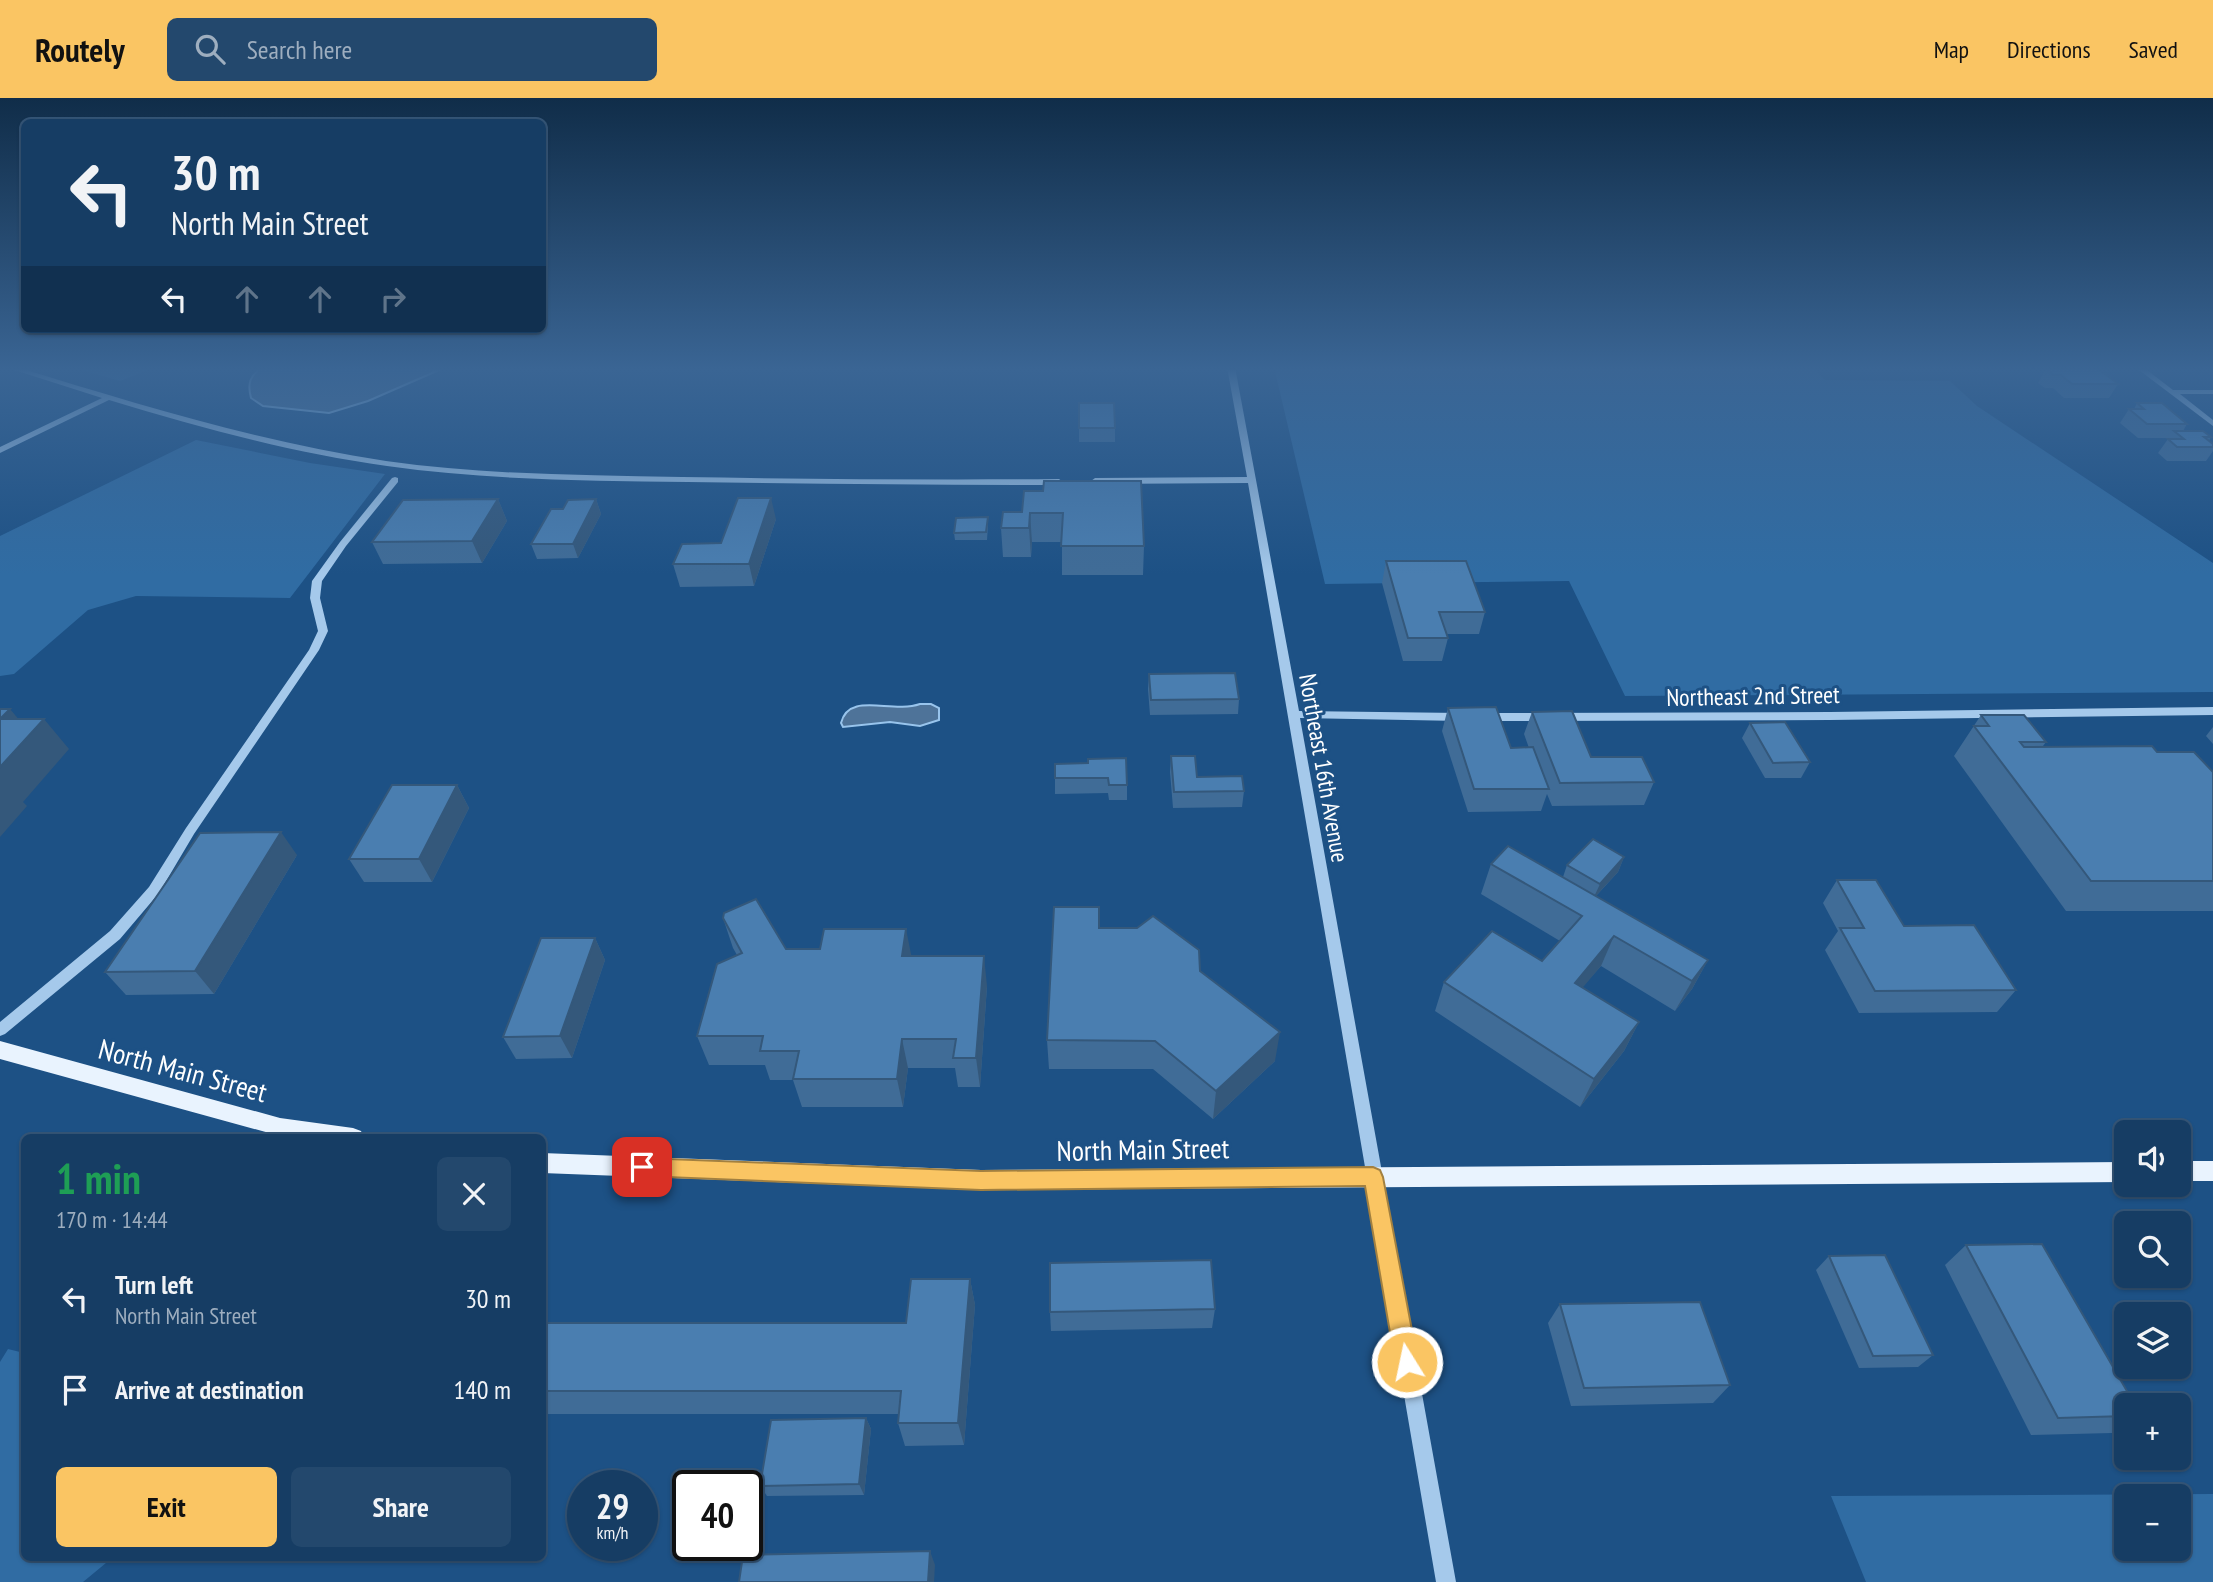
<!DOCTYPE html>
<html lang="en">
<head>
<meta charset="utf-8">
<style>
	body { margin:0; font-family:"PT Sans Narrow",sans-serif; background:#23486d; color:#f1f3f6; height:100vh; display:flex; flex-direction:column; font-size:26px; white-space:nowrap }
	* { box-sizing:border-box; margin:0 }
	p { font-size:23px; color:#9eaebf }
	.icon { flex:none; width:38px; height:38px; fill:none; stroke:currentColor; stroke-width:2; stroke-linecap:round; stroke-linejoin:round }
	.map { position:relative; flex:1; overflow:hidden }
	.sheet { position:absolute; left:21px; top:1036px; width:525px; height:427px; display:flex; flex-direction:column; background:#163d64; border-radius:10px; box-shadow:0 2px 5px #0004,0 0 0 2px #355678 }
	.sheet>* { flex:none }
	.top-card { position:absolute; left:21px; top:21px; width:525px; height:214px; border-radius:10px; box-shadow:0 2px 5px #0004,0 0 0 2px #355678; background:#163d64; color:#f1f3f6; overflow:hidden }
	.fabs { position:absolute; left:2114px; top:1022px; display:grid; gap:14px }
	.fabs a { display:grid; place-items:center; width:77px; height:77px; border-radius:10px; background:#163d64; box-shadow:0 2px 5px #0004,0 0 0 2px #355678; font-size:35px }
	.speed { position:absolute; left:567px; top:1372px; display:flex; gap:14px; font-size:35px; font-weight:700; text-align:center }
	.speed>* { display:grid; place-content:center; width:91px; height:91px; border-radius:50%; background:#163d64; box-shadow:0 2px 5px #0004,0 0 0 2px #355678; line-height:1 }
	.speed small { font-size:18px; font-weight:400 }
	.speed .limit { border:4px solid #111; border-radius:10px; background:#fff; color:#111 }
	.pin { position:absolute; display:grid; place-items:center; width:60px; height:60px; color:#fff; margin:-30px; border-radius:14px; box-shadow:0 4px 10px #0006 }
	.me { position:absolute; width:77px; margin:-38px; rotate:350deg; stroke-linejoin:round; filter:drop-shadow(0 0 5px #0008) }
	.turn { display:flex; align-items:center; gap:24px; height:147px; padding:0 35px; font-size:32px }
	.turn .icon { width:91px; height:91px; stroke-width:2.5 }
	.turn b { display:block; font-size:49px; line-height:60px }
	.lanes { display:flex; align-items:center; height:66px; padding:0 35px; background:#0003; justify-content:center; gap:35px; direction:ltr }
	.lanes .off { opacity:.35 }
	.round { display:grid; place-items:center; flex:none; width:74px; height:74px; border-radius:10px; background:#23486d }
	.head { display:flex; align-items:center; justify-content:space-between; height:119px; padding:0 35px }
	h1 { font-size:42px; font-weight:700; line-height:52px; color:#1e9e55 }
	.primary-button { display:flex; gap:14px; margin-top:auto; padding:14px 35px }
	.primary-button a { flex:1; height:80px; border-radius:10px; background:#fac563; color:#111; font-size:28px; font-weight:700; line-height:80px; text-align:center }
	.primary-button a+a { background:#23486d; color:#f1f3f6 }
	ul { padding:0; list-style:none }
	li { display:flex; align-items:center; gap:21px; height:91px; padding:0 35px }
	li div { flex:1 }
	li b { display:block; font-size:26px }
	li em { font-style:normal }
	header { display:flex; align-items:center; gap:42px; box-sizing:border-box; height:98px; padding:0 35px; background:#fac563; color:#111 }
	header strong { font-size:33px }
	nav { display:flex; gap:38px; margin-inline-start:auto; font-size:24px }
	.search { width:490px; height:63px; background:#23486d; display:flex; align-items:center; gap:18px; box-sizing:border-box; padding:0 24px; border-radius:10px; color:#9eaebf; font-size:26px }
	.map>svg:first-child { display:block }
	.green { fill:#306ca3; fill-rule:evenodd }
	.water { fill:#4e7399; stroke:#98c4ec; stroke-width:2 }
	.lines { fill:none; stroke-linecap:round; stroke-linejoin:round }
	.minor { fill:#a5c9eb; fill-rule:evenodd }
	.major { fill:#e9f3fe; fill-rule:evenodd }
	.wall { fill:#406c97 }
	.shaded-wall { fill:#34587b }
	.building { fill:#4a7eb0; stroke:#34587b; stroke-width:2 }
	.route { fill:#fac563; stroke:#a28040; stroke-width:2 }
	.labels { text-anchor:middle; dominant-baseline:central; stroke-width:6; stroke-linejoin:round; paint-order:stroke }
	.street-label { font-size:24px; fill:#fff; stroke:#1d5185 }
	.near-street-label { font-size:28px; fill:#fff; stroke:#1d5185 }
</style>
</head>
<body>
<header>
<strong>Routely</strong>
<div class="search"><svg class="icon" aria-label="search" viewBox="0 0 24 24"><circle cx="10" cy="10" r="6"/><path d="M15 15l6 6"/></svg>Search here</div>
<nav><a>Map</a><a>Directions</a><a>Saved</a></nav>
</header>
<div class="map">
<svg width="2213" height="1484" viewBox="0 0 2213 1484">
	<rect width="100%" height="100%" fill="#1d5185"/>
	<g class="green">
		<polygon points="71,269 156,269 120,283"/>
		<polygon points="1274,269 1812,269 1825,282 1950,283 1977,308 2213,465 2213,594 1625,598 1569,483 1325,486"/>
		<polygon points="196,342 310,365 385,376 290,500 136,498 88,512 14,576 0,578 0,438"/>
		<polygon points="8,1251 24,1255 24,1460 112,1460 83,1484 0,1484 0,1264"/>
		<path d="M2213,1396V1484H1866L1831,1398ZM2179,1398V1451H2126V1398Z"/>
	</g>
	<g class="water">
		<path d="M262,269H446L368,303L329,315L263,308L251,300C247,285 250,278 262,269Z"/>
		<path d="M920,606H931L939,610V622L920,628L890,624L843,629L841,625C849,593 891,616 920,606Z"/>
	</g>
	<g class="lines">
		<g class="minor">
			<path d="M5,269H16C138,306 259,344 386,363C484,377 583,377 682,379C808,381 933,382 1059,381L1063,384L1059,387C935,387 812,386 688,384C588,383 487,382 387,368C293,355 201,330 109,302L0,355V349L102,300Z"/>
			<polygon points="1227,269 1235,269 1299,613 1461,615 1467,619 1461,623 1300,620 1456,1484 1436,1484 1248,385 1095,386 1091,383 1095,380 1247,379"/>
			<polygon points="2135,269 2143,269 2173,292 2213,292 2213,296 2180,296 2213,322 2213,328"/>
			<polygon points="395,379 398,380 398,384 346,448 322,483 320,500 328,533 319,552 194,736 159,795 120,841 5,936 0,938 0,924 110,833 149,789 186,730 309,552 318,533 310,500 312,483 340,444 392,380"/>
			<polygon points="2213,609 2213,617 1830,622 1486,623 1480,619 1486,615 1830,614"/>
		</g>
		<g class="major">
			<polygon points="0,943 280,1020 353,1030 361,1033 364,1040 280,1038 0,961"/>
			<polygon points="542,1055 981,1072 2126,1064 2126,1084 981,1092 542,1075"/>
			<rect x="2179" y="1063" width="34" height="20"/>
		</g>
	</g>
	<g class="wall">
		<polygon points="2075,269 2096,269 2118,286 2109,300 2064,300 2053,290 2045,290 2038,285 2046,271 2074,271"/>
		<polygon points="1079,305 1115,330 1115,344 1079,344"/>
		<polygon points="2137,305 2187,326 2183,333 2211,339 2209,343 2213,346 2213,353 2206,363 2167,363 2158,355 2168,341 2170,340 2138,340 2120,325 2129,311 2134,311"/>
		<polygon points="1024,393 1144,448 1143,477 1062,477 1062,444 1032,444 1031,459 1003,459 1001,430 1022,414"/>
		<polygon points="498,401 507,423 482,465 383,466 372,444"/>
		<polygon points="596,401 601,416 578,460 537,461 531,446 563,411"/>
		<polygon points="776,421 754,488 680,489 673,466"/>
		<polygon points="988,427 987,442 955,442 954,435"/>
		<polygon points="1386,463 1485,514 1479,536 1447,536 1448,540 1442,563 1403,563 1382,485"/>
		<polygon points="1149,576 1239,601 1238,616 1150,617 1148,591"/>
		<polygon points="1448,610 1511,650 1529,650 1524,636 1532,614 1591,659 1654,684 1644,707 1552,708 1547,696 1541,713 1468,714 1442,633"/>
		<polygon points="1981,617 2046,644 2043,648 2157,654 2213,674 2213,813 2066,813 1954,658"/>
		<polygon points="1750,625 1810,664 1801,680 1765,680 1742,640"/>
		<polygon points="2213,629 2213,646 2206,638"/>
		<polygon points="1171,658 1197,679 1244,693 1242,709 1173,710 1170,674"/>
		<polygon points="1088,665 1127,687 1127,702 1109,702 1108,695 1055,696 1055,680"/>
		<polygon points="457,687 469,710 432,784 364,784 349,761"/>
		<polygon points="297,757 214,896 126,897 105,874"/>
		<polygon points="1624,759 1618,774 1596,798 1708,862 1692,891 1675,913 1601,868 1582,889 1639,924 1624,953 1580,1009 1435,913 1444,884 1542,863 1560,843 1481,796 1491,766 1563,779 1567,767"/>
		<polygon points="1837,782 1904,828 2016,892 1997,914 1859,915 1825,852 1838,833 1823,805"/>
		<polygon points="723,820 786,851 911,858 987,888 980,989 958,989 955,970 908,970 903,1009 802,1009 793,982 770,982 765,967 709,967 697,938 737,857 733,850"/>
		<polygon points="1099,830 1200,873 1275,963 1213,1021 1153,971 1049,971 1047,942"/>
		<polygon points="595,840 605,862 572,960 516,961 503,939"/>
		<polygon points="1966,1147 2126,1307 2126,1327 2112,1335 2031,1337 1945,1167"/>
		<polygon points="1829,1158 1933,1257 1918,1269 1859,1270 1816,1172"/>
		<polygon points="970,1181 975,1207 964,1347 905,1348 898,1325 899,1316 542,1316 542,1225 906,1225"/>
		<polygon points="1560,1206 1730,1287 1713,1305 1571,1308 1548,1225"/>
		<polygon points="1215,1211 1212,1230 1051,1233 1050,1214"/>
		<polygon points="866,1320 871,1331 864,1397 767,1398 760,1388"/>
	</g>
	<g class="shaded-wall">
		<polygon points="771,400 776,421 754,488 749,466"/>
		<polygon points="498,401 507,423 482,465 472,443"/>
		<polygon points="596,401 601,416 578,460 573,446"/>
		<polygon points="1030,415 1032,444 1031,459 1029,430"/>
		<polygon points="10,611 31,636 44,621 69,651 23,704 27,708 0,739 0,621"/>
		<polygon points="457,687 469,710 432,784 419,761"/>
		<polygon points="281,734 297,757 214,896 195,873"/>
		<polygon points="1624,759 1618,774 1593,801 1600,786"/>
		<polygon points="906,831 912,861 902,858"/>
		<polygon points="1614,838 1601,868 1562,914 1575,885"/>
		<polygon points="595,840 605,862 572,960 560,938"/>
		<polygon points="984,858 987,888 980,989 976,960"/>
		<polygon points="1708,862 1692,891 1675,913 1692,883"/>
		<polygon points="1639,924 1624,953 1580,1009 1594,981"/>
		<polygon points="1280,934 1275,963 1213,1021 1216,993"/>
		<polygon points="902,941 908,970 903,1009 897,981"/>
		<polygon points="970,1181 975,1207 964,1347 958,1325"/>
		<polygon points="866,1320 871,1331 864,1397 859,1386"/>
		<polygon points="930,1453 935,1467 934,1484 928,1484"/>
	</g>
	<g class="building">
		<polygon points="2078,269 2096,269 2118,286 2072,286 2061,277 2053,277 2046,271 2081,271"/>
		<polygon points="1079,305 1114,305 1115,330 1079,330"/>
		<polygon points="2137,305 2162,305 2187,326 2147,326 2129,311 2144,311"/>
		<polygon points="2174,333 2203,333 2211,339 2204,339 2213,346 2213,349 2177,349 2168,341 2184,341"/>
		<polygon points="1044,383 1141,383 1144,448 1061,448 1063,415 1030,415 1029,430 1001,430 1003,414 1022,414 1024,393 1043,393"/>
		<polygon points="738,400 771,400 749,466 673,466 682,446 721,445"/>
		<polygon points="498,401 472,443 372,444 403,402"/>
		<polygon points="596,401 573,446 531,446 551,411 563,411 568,402"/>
		<polygon points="988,419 986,434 954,435 956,420"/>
		<polygon points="1386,463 1466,463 1485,514 1439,514 1448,540 1408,540"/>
		<polygon points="1235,575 1239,601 1151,602 1149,576"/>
		<polygon points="1496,609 1511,650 1533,649 1549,691 1474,691 1448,610"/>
		<polygon points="0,611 10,611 0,621"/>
		<polygon points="1572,613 1591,659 1642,659 1654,684 1560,685 1532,614"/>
		<polygon points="1981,617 2024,617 2046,644 2020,644 2024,649 2152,648 2157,654 2194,654 2213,674 2213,783 2091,783 1974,628 1989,628"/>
		<polygon points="0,621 44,621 0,669"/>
		<polygon points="1785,624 1810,664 1773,665 1750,625"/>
		<polygon points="1171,658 1195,658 1197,679 1242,678 1244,693 1174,694"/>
		<polygon points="1126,660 1127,687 1109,687 1108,680 1055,680 1055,666 1088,665 1088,661"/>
		<polygon points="392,687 457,687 419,761 349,761"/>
		<polygon points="281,734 195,873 105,874 200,735"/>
		<polygon points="1593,741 1624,759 1600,786 1567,767"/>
		<polygon points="1508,748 1708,862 1692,883 1614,838 1575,885 1639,924 1594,981 1444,884 1492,833 1542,863 1582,818 1491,766"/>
		<polygon points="1837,782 1876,782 1904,828 1974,827 2016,892 1875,893 1840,830 1864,830"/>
		<polygon points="756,801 786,851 820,851 824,831 906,831 902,858 984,858 976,960 953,960 956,941 902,941 897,981 793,981 799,953 760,953 763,938 697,938 717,866 742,855 723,820 724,815"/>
		<polygon points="1054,809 1099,809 1099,830 1137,830 1153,818 1199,852 1200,873 1280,934 1216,993 1155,943 1047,942"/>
		<polygon points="541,840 595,840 560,938 503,939"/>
		<polygon points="2042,1146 2135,1307 2126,1307 2126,1318 2058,1320 1966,1147"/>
		<polygon points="1885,1157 1933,1257 1873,1258 1829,1158"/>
		<polygon points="1211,1162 1215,1211 1050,1214 1050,1165"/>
		<polygon points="911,1181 970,1181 958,1325 898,1325 901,1293 542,1293 542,1225 906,1225"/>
		<polygon points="1700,1204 1730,1287 1584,1290 1560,1206"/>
		<polygon points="866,1320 859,1386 760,1388 771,1322"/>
		<polygon points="930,1453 928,1484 739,1484 743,1457"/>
	</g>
	<linearGradient id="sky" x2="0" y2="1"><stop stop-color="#102d49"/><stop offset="0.57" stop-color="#3a6594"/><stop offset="1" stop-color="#3a6594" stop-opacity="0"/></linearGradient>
	<rect width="2213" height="476" fill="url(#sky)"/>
	<polygon class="route" points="642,1060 981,1073 1373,1069 1380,1072 1383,1079 1418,1264 1415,1272 1407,1276 1399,1272 1395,1264 1365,1088 981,1092 642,1078 635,1076 632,1069 635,1063"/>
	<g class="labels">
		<g class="street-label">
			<text transform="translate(1753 598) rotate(-1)">Northeast 2nd Street</text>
			<text transform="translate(1324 670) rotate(80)">Northeast 16th Avenue</text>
		</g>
		<g class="near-street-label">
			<text transform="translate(183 972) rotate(15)">North Main Street</text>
			<text transform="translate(1143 1051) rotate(-1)">North Main Street</text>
		</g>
	</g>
</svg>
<div class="fabs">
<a><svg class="icon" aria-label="sound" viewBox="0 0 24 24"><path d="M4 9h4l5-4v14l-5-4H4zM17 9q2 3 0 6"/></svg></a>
<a><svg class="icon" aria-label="search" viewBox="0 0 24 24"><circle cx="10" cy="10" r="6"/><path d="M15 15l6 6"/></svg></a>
<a><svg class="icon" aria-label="layers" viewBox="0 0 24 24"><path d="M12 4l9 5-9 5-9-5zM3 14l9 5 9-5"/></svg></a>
<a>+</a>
<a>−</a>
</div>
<div class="speed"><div>29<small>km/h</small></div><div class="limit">40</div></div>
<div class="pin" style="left:642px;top:1069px;background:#d93025"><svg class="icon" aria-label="arrive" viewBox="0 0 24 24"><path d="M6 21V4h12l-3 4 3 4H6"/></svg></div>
<svg class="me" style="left:1407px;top:1264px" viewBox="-20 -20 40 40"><circle r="17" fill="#fac563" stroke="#fff" stroke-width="3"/><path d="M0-11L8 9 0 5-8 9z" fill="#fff"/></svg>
<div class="top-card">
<div class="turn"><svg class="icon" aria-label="left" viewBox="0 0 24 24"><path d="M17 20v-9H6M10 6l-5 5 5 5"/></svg><div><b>30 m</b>North Main Street</div></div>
<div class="lanes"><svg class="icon" aria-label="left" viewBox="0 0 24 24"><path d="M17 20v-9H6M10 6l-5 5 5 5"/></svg><svg class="icon off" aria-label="ahead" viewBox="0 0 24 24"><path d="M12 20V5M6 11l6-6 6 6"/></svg><svg class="icon off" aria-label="ahead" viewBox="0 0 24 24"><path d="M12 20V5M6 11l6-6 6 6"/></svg><svg class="icon off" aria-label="right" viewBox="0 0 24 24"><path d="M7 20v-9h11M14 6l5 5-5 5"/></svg></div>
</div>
<section class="sheet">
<div class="head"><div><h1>1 min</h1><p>170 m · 14:44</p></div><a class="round"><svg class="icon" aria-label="close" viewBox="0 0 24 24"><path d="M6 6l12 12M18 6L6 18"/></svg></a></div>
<ul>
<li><svg class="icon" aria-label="left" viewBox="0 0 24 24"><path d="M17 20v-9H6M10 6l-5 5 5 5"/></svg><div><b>Turn left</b><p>North Main Street</p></div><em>30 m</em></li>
<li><svg class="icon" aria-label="arrive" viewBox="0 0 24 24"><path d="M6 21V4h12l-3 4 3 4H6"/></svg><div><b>Arrive at destination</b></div><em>140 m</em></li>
</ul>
<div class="primary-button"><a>Exit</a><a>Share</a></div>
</section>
</div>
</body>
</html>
